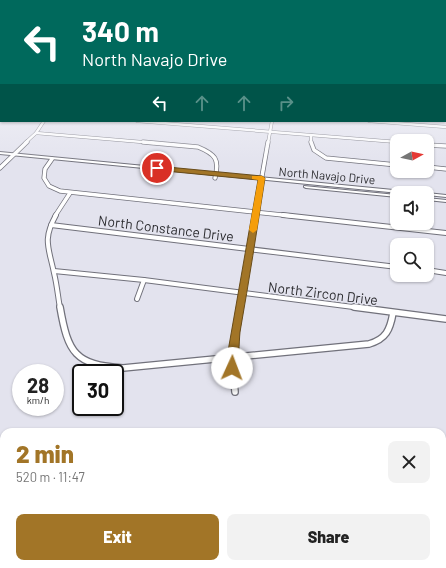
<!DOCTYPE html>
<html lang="en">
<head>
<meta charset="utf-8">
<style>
	body { margin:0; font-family:Barlow,sans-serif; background:#f2f2f2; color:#222; height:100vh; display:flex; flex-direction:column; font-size:15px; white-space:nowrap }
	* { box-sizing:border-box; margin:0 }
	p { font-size:13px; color:#767676 }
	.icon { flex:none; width:22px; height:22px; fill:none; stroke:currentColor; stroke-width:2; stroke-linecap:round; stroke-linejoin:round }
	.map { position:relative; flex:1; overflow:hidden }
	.drawer { position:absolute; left:0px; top:428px; width:446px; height:140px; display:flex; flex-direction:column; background:#fff; border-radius:12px 12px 0 0; box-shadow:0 1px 3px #0004 }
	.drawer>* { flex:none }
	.guide { position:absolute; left:0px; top:0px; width:446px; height:122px; box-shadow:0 1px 3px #0004; background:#00695c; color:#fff; overflow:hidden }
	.needle { width:26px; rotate:82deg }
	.buttons { position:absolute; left:390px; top:134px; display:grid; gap:8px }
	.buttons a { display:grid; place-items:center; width:44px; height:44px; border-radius:8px; background:#fff; box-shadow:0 1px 3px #0004; font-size:20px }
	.speed { position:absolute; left:12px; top:364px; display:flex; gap:8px; font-size:20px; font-weight:700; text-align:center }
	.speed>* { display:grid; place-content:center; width:52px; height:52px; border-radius:50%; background:#fff; box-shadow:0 1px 3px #0004; line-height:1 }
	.speed small { font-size:10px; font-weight:400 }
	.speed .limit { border:2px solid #111; border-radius:6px; background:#fff; color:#111 }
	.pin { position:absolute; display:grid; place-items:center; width:34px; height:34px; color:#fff; margin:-17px; border:2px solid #fff; border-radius:50%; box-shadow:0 1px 4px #0007 }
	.me { position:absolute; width:44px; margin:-22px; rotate:2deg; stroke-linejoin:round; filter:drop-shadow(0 0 3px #0008) }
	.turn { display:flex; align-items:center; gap:14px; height:84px; padding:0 16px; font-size:18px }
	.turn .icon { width:52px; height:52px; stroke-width:2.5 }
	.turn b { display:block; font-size:28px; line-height:34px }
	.lanes { display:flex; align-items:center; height:38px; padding:0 16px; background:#0003; justify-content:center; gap:20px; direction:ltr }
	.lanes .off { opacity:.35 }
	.round { display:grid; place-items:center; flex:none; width:42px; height:42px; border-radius:8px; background:#f2f2f2 }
	.summary { display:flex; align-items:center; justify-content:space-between; height:68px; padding:0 16px }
	h1 { font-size:24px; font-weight:800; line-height:30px; color:#a27527 }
	.cta { display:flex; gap:8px; margin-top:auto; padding:8px 16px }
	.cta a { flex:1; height:46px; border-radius:8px; background:#a27527; color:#fff; font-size:16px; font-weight:800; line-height:46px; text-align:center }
	.cta a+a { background:#f2f2f2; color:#222 }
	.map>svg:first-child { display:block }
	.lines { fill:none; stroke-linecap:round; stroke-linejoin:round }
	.minor-far3-casing { stroke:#71717b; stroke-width:3.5 }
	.minor-far2-casing { stroke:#71717b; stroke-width:5 }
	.minor-far1-casing { stroke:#71717b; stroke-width:6 }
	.minor-casing { stroke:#71717b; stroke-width:8 }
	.tertiary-casing { stroke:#71717b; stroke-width:2 }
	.secondary-casing { stroke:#71717b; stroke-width:2 }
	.minor-far3 { stroke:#fff; stroke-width:2.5 }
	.minor-far2 { stroke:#fff; stroke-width:3.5 }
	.minor-far1 { stroke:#fff; stroke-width:4 }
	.minor { stroke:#fff; stroke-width:5.5 }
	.tertiary { fill:#fff; fill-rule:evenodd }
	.secondary { fill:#e3e0fd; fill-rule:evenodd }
	.route { fill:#a27527; stroke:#694c19 }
	.slow { fill:#f59e0b }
	.labels { text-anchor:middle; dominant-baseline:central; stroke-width:3; stroke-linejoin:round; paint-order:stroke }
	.far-street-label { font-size:12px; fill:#2c2c30; stroke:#e3e3ee }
	.street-label { font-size:14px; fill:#2c2c30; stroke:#e3e3ee }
</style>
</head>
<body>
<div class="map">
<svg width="446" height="568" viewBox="0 0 446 568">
	<rect width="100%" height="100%" fill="#e3e3ee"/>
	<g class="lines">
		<defs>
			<g id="minor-far3">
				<polyline points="137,121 397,142"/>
				<polyline points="369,121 446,127"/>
				<polyline points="36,133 154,143"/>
				<polyline points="25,143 36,133 44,121"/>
				<polyline points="268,143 272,121"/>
				<polyline points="311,143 311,135"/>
			</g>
			<g id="minor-far2">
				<path d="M143,142L198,147C215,154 220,159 215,178"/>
				<polyline points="311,142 314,150 326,158 397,165"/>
				<polyline points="427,145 446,146"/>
				<polyline points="52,159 45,169 44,178 49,186 60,191 292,216"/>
				<polyline points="427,167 446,169"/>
				<polyline points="0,168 27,142"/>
				<polyline points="55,216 70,193"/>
				<polyline points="255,216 268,142"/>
			</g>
			<g id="minor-far1">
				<path d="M56,215C42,240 49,248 54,273C57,285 58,297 60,308"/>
				<polyline points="283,215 446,233"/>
				<polyline points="51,225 397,267"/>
				<polyline points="427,270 446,273"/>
				<polyline points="54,271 144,280 361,308"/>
				<polyline points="137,299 144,280"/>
				<polyline points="239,308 256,215"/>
			</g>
			<g id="minor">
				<path d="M60,307C68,353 75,365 123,368L369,344C386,339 390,330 393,313"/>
				<polyline points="354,307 446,319"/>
				<polyline points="235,392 232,357 240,307"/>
			</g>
			<g id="tertiary">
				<polygon points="0,152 414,192 416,193 399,193 0,154"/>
				<polygon points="304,186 397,195 397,197 306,188 304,187"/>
				<polygon points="425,193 427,193 446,195 446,197 427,195 427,193"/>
				<polygon points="427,198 446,200 446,202 427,200"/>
			</g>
			<rect id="secondary" x="445" y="95" width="1" height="3"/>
		</defs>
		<use href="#minor-far3" class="minor-far3-casing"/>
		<use href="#minor-far2" class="minor-far2-casing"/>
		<use href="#minor-far1" class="minor-far1-casing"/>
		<use href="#minor" class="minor-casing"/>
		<use href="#tertiary" class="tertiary-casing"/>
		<use href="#secondary" class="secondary-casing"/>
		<use href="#minor-far3" class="minor-far3"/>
		<use href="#minor-far2" class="minor-far2"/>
		<use href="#minor-far1" class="minor-far1"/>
		<use href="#minor" class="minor"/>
		<use href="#tertiary" class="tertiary"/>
		<use href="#secondary" class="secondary"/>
	</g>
	<linearGradient id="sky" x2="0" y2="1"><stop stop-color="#93b3e8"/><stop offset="0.52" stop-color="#f2f2f7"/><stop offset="1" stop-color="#f2f2f7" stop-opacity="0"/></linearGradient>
	<rect width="446" height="164" fill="url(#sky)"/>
	<path class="route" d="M157,166L262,176L265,178C257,230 249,281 240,332C239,341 239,365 236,371L232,373L229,371L227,357L258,180L155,170L154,168Z"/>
	<polygon class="slow" points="252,176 262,176 265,178 257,230 253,233 249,230 258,180 252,179"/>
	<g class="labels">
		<g class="far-street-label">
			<text transform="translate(327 175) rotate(5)">North Navajo Drive</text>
		</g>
		<g class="street-label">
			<text transform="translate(166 228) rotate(7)">North Constance Drive</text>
			<text transform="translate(323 293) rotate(7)">North Zircon Drive</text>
		</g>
	</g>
</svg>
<div class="buttons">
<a><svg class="needle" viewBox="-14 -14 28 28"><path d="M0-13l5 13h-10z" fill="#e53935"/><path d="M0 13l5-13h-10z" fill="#767676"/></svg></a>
<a><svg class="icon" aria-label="sound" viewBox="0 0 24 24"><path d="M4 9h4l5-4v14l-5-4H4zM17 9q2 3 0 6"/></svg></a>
<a><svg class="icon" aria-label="search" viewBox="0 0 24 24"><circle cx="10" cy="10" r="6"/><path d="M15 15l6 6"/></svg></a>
</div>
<div class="speed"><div>28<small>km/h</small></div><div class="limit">30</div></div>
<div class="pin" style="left:157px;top:168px;background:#d93025"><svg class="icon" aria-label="arrive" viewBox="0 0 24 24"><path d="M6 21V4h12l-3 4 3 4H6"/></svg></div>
<svg class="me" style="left:232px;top:368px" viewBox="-20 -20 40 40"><circle r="19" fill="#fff"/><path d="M0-13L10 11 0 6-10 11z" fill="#a27527"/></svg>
<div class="guide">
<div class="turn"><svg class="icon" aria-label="left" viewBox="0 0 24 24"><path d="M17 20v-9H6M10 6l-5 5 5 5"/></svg><div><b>340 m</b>North Navajo Drive</div></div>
<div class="lanes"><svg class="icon" aria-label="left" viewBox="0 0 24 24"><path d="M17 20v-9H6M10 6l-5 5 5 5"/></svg><svg class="icon off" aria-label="ahead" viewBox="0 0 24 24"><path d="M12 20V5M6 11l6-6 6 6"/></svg><svg class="icon off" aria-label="ahead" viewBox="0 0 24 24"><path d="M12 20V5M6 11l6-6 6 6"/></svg><svg class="icon off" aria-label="right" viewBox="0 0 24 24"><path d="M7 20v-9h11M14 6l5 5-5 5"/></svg></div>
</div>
<section class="drawer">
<div class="summary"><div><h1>2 min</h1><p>520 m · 11:47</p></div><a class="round"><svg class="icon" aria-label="close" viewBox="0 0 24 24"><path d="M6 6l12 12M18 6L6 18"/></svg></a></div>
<div class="cta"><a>Exit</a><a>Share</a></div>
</section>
</div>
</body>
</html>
